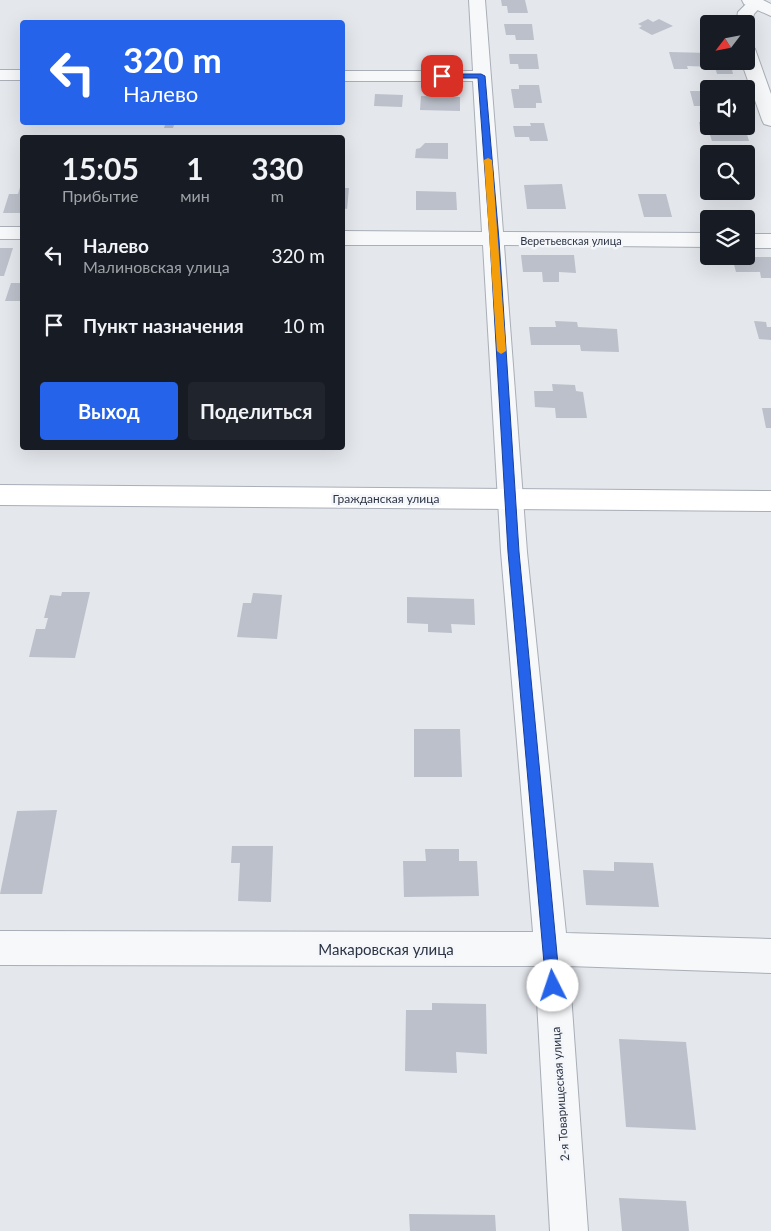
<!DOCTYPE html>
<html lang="ru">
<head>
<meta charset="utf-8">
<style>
	body { margin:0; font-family:Lato,sans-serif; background:#20242c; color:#f1f3f6; height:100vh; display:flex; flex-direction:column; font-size:19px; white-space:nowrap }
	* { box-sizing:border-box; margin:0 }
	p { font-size:16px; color:#9ea1a6 }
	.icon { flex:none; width:28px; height:28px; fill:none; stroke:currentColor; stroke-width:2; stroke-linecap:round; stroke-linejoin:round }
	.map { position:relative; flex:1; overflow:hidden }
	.sheet { position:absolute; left:20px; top:135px; width:325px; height:315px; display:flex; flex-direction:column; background:#171b24; border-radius:5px; box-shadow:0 5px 20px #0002 }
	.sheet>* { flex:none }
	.banner { position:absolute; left:20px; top:20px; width:325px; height:105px; border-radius:5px; box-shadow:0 5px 20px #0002; background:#2563eb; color:#fff; overflow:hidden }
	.needle { width:32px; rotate:238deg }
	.fabs { position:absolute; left:700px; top:15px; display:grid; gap:10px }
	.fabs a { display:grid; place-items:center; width:55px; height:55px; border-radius:5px; background:#171b24; box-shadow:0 5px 20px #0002; font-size:25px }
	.pin { position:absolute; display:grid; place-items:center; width:42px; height:42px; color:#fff; margin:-21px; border-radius:10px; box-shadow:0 2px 8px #0006 }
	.me { position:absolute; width:55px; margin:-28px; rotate:356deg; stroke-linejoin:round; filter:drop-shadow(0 0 4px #0008) }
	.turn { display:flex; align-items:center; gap:18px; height:105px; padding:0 20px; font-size:22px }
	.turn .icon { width:65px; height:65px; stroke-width:2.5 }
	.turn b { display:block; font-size:35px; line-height:42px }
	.eta { display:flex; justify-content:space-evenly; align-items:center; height:85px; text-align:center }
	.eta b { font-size:30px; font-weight:700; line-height:35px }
	.primary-button { display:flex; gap:10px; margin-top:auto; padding:10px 20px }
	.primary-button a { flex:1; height:58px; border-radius:5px; background:#2563eb; color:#fff; font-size:20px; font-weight:700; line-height:58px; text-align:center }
	.primary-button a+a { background:#20242c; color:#f1f3f6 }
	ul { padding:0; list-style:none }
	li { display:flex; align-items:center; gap:15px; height:70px; padding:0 20px }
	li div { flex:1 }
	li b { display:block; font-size:19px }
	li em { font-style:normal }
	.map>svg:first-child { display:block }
	.building { fill:#bbc0ca }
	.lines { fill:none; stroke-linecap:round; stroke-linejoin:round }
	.minor-casing { stroke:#a9aeb7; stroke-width:2 }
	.tertiary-casing { stroke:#a9aeb7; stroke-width:2 }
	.secondary-casing { stroke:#a9aeb7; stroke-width:2 }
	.minor { fill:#f7f8fa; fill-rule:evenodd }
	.tertiary { fill:#f7f8fa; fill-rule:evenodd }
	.secondary { fill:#fff; fill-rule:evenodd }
	.route { fill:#2563eb; stroke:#184099 }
	.slow { fill:#f59e0b }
	.labels { text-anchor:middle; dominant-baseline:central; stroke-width:5; stroke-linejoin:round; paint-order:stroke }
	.far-street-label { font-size:11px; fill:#2b3445; stroke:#f4f6f9 }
	.street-label { font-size:12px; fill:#2b3445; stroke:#f4f6f9 }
	.near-street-label { font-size:15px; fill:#2b3445; stroke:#f4f6f9 }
</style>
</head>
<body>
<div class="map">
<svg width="771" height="1231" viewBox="0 0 771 1231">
	<rect width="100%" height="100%" fill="#e4e7ec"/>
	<g class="building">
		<polygon points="501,0 525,0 528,13 508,13 507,6 502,6"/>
		<polygon points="648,19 653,22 659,19 673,26 652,35 639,28 642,26 638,24"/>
		<polygon points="504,24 532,24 534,40 516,40 515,35 506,35"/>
		<polygon points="669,52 709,53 709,61 730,61 733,74 717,74 715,67 687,66 688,69 674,69"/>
		<polygon points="509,54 537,54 539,69 519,69 518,64 510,64"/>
		<polygon points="519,85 539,85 542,103 536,103 536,108 514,108 511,89 519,89"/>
		<polygon points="690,91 709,91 709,106 694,106"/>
		<polygon points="375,94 403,95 402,107 374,106"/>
		<polygon points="421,96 460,97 460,111 420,110"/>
		<polygon points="166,122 186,122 186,125 174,125 173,128 164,128"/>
		<polygon points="699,122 709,122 709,126 745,128 749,141 712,141 708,129 700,129"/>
		<polygon points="530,123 544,123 548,141 530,141 529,137 515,137 513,126 531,126"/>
		<polygon points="425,143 448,143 448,159 415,158 416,149 420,148"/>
		<polygon points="21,184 22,184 22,213 3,213 9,194 18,194"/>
		<polygon points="562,184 566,209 527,209 524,185"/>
		<polygon points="342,188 349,188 347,209 342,208"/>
		<polygon points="416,191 456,192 457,210 416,210"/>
		<polygon points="638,194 666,194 672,217 644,217"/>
		<polygon points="0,248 13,248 4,276 0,276"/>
		<polygon points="521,255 574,255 576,273 559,272 559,282 543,282 542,272 523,272"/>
		<polygon points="732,257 771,257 771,278 761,278 760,272 736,272"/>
		<polygon points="11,283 22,283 22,301 5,301"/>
		<polygon points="555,321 577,322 578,327 617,329 619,352 581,351 580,345 531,345 529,327 556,327"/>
		<polygon points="754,321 766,322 767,327 771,327 771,340 759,339"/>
		<polygon points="552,384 575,385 576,391 583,392 587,418 556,418 555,408 535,407 534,391 553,391"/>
		<polygon points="762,408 771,408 771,428 766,428"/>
		<polygon points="62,592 90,592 75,658 29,657 36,629 45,629 48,618 44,618 50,595 61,596"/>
		<polygon points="253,593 282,595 277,639 237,637 243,603 251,603"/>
		<polygon points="407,597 474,599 475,625 451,624 452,633 428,632 428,624 407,623"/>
		<polygon points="414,729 460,729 462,777 414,777"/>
		<polygon points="57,810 42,894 0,894 17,811"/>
		<polygon points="232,846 273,846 271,902 238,901 240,863 231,863"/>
		<polygon points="425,849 459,849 459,861 477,861 479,896 404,897 403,861 426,861"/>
		<polygon points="614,862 653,863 659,907 586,905 583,870 614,871"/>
		<polygon points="432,1003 486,1004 487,1054 456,1052 457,1073 405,1071 406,1010 432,1010"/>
		<polygon points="619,1039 686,1042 696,1130 626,1127"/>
		<polygon points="619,1198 686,1201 689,1231 622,1231"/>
		<polygon points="409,1214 495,1215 496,1231 410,1231"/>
	</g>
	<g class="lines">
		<defs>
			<g id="minor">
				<polygon points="469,0 485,0 503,232 709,233 709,247 504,245 527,552 566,933 771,939 771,973 569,966 588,1231 550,1231 535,966 0,965 0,931 533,932 501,552 483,245 342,245 342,231 482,232 473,81 342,81 342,71 473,71"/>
				<polygon points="750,0 762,0 764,3 754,14 750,28 746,29 746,24 736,24 738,12"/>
				<polygon points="746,44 752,45 755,49 771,94 771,126 764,124 762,120 741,61 746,61"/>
				<rect x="0" y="70" width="22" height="10"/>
				<rect x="0" y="227" width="22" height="12"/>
				<rect x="746" y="234" width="25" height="14"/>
			</g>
			<polygon id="tertiary" points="742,0 763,0 771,4 771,16 744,4"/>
			<polygon id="secondary" points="0,485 771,491 771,511 0,505"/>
		</defs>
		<use href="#minor" class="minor-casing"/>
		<use href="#tertiary" class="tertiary-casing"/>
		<use href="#secondary" class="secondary-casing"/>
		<use href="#minor" class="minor"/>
		<use href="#tertiary" class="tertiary"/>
		<use href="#secondary" class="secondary"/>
	</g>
	<polygon class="route" points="439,74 481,74 485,76 499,240 519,552 560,986 558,991 553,993 548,991 546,986 508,552 490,240 478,78 442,78 439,77"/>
	<polygon class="slow" points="488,158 492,160 506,351 501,354 497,351 484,160"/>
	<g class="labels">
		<g class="far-street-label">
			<text x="571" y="240">Веретьевская улица</text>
		</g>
		<g class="street-label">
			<text x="386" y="498">Гражданская улица</text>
			<text transform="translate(560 1094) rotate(-94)">2-я Товарищеская улица</text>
		</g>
		<g class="near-street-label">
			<text x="386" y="949">Макаровская улица</text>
		</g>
	</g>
</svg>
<div class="fabs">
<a><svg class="needle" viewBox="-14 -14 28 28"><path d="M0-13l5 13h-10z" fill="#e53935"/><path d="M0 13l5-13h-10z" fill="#9ea1a6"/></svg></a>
<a><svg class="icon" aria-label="sound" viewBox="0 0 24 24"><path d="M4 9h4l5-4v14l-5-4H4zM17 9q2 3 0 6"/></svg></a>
<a><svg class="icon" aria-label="search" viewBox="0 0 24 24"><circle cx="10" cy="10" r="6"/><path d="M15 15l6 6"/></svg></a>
<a><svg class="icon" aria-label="layers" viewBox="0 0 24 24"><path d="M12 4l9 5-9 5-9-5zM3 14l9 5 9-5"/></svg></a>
</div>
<div class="pin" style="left:442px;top:76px;background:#d93025"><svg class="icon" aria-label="arrive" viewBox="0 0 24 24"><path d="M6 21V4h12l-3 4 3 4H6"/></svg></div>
<svg class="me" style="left:553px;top:986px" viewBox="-20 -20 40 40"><circle r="19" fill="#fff"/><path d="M0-13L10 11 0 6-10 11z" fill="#2563eb"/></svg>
<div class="banner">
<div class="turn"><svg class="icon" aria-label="left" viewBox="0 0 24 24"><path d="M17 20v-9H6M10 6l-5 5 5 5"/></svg><div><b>320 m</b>Налево</div></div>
</div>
<section class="sheet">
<div class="eta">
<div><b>15:05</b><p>Прибытие</p></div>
<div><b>1</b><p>мин</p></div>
<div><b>330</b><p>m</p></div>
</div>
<ul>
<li><svg class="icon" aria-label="left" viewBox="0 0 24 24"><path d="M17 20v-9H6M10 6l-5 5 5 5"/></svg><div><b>Налево</b><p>Малиновская улица</p></div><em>320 m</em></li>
<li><svg class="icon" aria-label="arrive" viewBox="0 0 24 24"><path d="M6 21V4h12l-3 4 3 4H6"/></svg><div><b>Пункт назначения</b></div><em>10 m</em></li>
</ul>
<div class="primary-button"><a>Выход</a><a>Поделиться</a></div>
</section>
</div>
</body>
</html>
